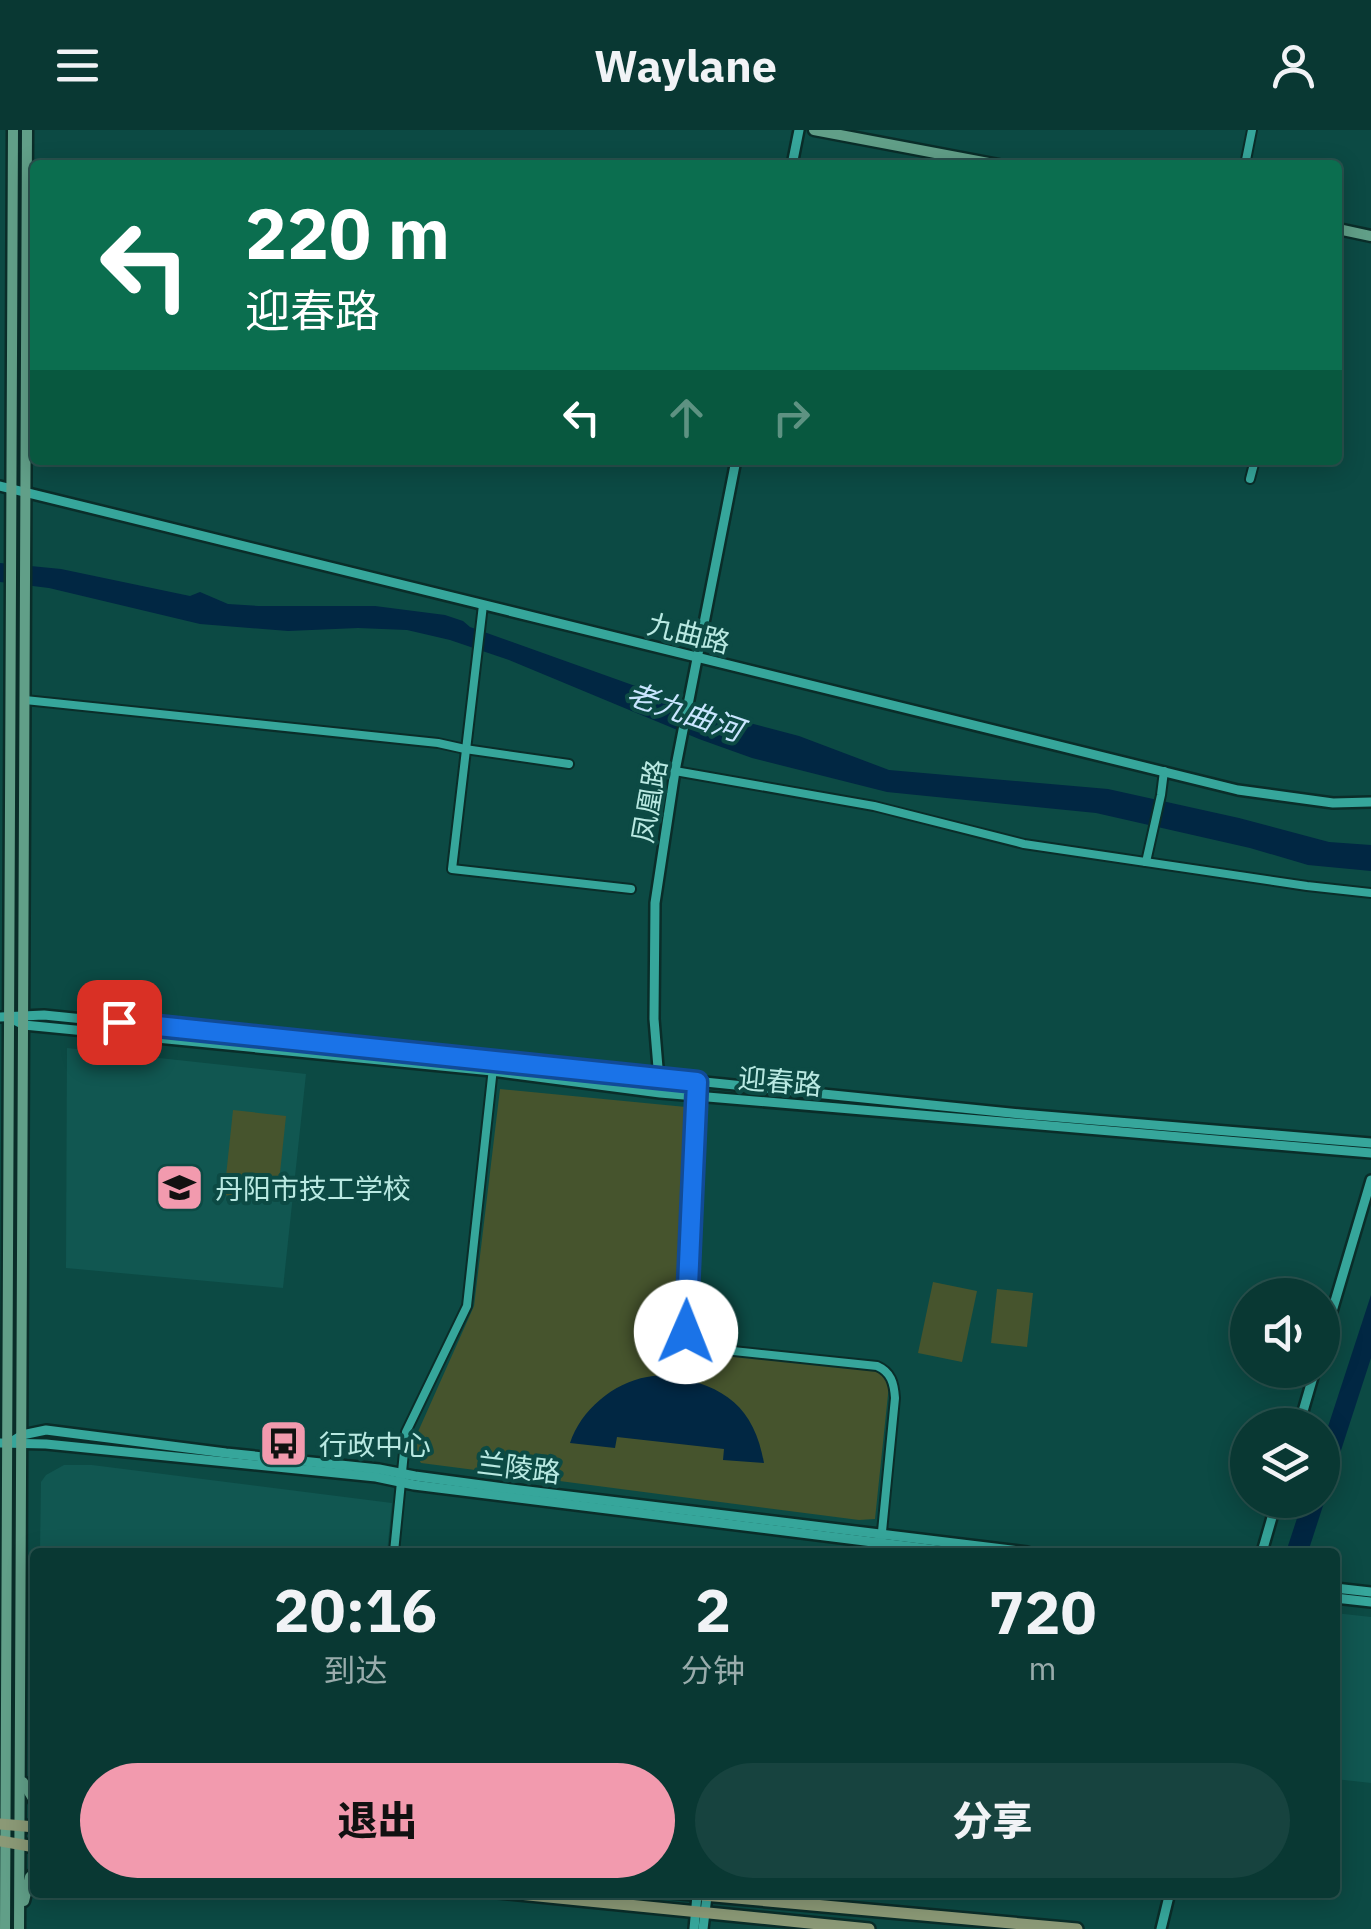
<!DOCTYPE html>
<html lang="zh">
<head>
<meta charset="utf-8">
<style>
	body { margin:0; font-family:"IBM Plex Sans","Noto Sans SC",sans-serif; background:#17433f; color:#f1f3f6; height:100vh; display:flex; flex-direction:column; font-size:38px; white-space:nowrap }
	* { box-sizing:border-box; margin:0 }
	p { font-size:32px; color:#99acac }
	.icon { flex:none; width:55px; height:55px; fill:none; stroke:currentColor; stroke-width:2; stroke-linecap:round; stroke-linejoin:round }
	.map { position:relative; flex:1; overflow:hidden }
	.sheet { position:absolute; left:30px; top:1418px; width:1310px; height:350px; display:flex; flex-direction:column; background:#093833; border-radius:10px; box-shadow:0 5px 25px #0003,0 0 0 2px #29524e }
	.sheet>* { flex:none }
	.banner { position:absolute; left:30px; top:30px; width:1312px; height:305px; border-radius:10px; box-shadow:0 5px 25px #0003,0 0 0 2px #29524e; background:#0b6e4f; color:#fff; overflow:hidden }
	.controls { position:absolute; left:1230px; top:1148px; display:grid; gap:20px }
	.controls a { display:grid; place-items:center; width:110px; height:110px; border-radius:50%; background:#093833; box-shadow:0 5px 25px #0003,0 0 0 2px #29524e; font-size:50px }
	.pin { position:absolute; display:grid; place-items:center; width:85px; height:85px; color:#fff; margin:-42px; border-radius:20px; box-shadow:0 5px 15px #0006 }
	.me { position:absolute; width:110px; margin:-55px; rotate:1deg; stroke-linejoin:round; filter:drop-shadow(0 0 8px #0008) }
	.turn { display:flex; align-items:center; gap:35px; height:210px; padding:0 50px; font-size:45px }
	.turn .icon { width:130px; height:130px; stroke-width:2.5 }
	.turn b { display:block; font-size:70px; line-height:85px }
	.lanes { display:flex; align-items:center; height:95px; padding:0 50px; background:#0003; justify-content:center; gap:50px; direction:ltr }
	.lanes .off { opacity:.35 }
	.eta { display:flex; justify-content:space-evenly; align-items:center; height:170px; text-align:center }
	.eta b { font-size:60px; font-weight:800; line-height:70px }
	.cta { display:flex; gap:20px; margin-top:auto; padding:20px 50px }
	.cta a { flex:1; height:115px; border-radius:60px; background:#f29aae; color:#111; font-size:40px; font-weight:800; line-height:115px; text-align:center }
	.cta a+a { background:#17433f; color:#f1f3f6 }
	header { display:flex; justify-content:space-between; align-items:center; height:130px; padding:0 50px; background:#093833; font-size:45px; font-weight:800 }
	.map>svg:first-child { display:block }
	.built { fill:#115751 }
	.green { fill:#46542d }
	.water { fill:#012743 }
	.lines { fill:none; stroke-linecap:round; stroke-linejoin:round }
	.minor-casing { stroke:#0a2d29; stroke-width:12 }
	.tertiary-casing { stroke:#0a2d29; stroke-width:14 }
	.secondary-casing { stroke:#0a2d29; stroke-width:15 }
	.primary-casing { stroke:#0a2d29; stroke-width:16 }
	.minor { stroke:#36a69b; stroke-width:8 }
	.tertiary { stroke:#36a69b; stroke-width:9 }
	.secondary { stroke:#619f88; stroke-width:10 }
	.primary { stroke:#8b9976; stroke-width:11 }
	.route-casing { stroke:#114b97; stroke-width:25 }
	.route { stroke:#1a73e8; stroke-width:18 }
	.labels { text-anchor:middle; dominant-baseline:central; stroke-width:8; stroke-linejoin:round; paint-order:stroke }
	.street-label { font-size:28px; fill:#b9e9e2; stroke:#0c4a44 }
	.poi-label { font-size:28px; fill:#b9e9e2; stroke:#0c4a44; text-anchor:start }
	.water-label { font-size:30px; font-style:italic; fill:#c9e5fe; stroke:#0c4a44 }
</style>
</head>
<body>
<header><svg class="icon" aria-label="menu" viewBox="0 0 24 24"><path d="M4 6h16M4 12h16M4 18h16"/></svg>Waylane<svg class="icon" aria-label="person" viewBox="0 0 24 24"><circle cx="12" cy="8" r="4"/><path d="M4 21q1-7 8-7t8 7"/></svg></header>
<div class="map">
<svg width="1371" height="1799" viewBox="0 0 1371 1799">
	<rect width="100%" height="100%" fill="#0c4a44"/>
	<g class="built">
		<polygon points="67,918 306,944 283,1158 66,1138"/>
		<polygon points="64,1335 92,1335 392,1373 387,1422 40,1422 41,1352 46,1345"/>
		<polygon points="1335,1483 1371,1487 1371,1653 1335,1649"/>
	</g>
	<g class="green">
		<polygon points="500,959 686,977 690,986 679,1201 692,1219 705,1223 875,1241 885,1247 889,1255 875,1389 859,1390 421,1333 414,1322 417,1304 474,1176"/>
		<polygon points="233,980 286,986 277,1071 224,1065"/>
		<polygon points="933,1152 977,1161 962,1232 918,1223"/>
		<polygon points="997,1159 1033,1163 1027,1217 991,1213"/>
	</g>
	<g class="water">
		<polygon points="0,433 61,439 190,466 200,462 228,474 258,476 375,476 445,485 463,491 470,497 708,582 799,606 889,640 1108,659 1239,688 1329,712 1371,715 1371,741 1308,735 1250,718 1096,683 887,662 752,628 699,609 509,530 450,510 407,500 358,498 288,501 200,494 49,458 0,452"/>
		<polygon points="1371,1165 1371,1228 1308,1422 1286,1422 1303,1370 1322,1370 1323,1312"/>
		<path d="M671,1246C725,1256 754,1277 764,1333L723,1330L724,1319L617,1307L615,1318L570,1313C581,1280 613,1253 647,1247C655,1245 664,1246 671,1246Z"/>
	</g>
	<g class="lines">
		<defs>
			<g id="minor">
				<polyline points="1245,35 1252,0"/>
				<polyline points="1250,349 1255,330"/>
				<polyline points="483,475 452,739 631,759"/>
				<polyline points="25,570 438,613 465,619 569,634"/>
				<polyline points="675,641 874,676 1024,714 1307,756 1371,763"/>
				<polyline points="1146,732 1161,665 1164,641"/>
				<path d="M697,953L686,1203L696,1216L705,1218L877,1236C891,1242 894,1253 895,1268L880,1422"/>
				<polyline points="394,1422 406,1302 467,1176 493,938"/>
			</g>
			<g id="tertiary">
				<polyline points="792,35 799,0"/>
				<polyline points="0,356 1238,660 1333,673 1371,672"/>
				<polyline points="0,887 44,885 1021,984 1371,1013"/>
				<polyline points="10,888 24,895 492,941 660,963 1371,1023"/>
				<polyline points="659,950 654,889 655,773 675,641 736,330"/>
				<polyline points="1322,1215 1371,1050"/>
				<polyline points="1299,1295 1315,1240"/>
				<polyline points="0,1313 46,1314 376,1347 414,1355 953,1422"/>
				<polyline points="8,1314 22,1305 46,1300 226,1323 379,1339 415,1346 504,1358 1027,1422"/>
				<polyline points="1262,1422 1277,1370"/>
				<polyline points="1335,1458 1371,1462"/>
				<polyline points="1335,1468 1371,1472"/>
				<polyline points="694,1799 697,1765"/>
				<polyline points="703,1799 707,1766"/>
				<polyline points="1161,1799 1170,1762"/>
			</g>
			<g id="secondary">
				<polyline points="814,0 999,35"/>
				<polyline points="1338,99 1371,106"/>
				<polyline points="23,1652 35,1672"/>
				<polyline points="24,1771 30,1747 35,1742"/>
				<polyline points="5,1799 13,0"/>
				<polyline points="19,1799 27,0"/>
			</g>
			<g id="primary">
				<polyline points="0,1694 35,1697"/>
				<polyline points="0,1711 35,1717"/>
				<polyline points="498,1762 869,1799"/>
				<polyline points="670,1762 1077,1799"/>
			</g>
		</defs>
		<use href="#minor" class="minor-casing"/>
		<use href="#tertiary" class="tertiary-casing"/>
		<use href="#secondary" class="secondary-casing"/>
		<use href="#primary" class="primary-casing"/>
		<use href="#minor" class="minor"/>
		<use href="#tertiary" class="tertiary"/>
		<use href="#secondary" class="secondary"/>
		<use href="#primary" class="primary"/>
	</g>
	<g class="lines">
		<defs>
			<polyline id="route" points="119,892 697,952 686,1202"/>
		</defs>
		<use href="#route" class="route-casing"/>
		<use href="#route" class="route"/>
	</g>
	<defs>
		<symbol id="school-square" viewBox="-11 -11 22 22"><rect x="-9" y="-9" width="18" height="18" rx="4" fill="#f29aae" stroke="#0c4a44"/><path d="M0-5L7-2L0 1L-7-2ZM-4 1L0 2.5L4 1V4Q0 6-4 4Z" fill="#111"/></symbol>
		<symbol id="bus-square" viewBox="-11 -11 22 22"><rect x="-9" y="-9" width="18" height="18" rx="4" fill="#f29aae" stroke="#0c4a44"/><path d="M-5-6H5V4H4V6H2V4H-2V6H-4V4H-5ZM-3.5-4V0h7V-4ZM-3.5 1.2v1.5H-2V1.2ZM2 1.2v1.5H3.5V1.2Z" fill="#111"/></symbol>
	</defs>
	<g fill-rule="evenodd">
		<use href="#school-square" x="152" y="1030" width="55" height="55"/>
		<use href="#bus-square" x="256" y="1286" width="55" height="55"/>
	</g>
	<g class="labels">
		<g class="street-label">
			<text transform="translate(689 503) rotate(14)">九曲路</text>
			<text transform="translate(649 671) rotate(-80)">凤凰路</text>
			<text transform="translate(780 951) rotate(5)">迎春路</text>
			<text transform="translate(519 1337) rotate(7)">兰陵路</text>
		</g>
		<g class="poi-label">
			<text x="215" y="1058">丹阳市技工学校</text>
			<text x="319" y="1314">行政中心</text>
		</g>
		<g class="water-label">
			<text transform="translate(685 581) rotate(19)">老九曲河</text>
		</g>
	</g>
</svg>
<div class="controls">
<a><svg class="icon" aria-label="sound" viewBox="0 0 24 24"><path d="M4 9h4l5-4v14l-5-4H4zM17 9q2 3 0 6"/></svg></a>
<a><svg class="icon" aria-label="layers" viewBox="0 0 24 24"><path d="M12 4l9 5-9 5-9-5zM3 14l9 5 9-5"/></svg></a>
</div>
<div class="pin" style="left:119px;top:892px;background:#d93025"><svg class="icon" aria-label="arrive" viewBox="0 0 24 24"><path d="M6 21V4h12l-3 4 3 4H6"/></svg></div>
<svg class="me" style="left:686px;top:1202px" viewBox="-20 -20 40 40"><circle r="19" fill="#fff"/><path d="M0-13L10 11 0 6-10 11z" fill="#1a73e8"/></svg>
<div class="banner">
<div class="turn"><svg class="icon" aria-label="left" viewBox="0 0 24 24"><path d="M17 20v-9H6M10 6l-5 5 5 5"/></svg><div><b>220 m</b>迎春路</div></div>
<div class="lanes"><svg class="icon" aria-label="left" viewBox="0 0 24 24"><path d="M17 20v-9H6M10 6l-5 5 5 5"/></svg><svg class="icon off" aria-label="ahead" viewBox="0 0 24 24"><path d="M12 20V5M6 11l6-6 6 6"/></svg><svg class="icon off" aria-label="right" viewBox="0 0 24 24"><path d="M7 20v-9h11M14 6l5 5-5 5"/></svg></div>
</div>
<section class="sheet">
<div class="eta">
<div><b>20:16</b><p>到达</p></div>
<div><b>2</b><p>分钟</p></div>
<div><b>720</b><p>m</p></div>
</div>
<div class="cta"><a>退出</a><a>分享</a></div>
</section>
</div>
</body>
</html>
